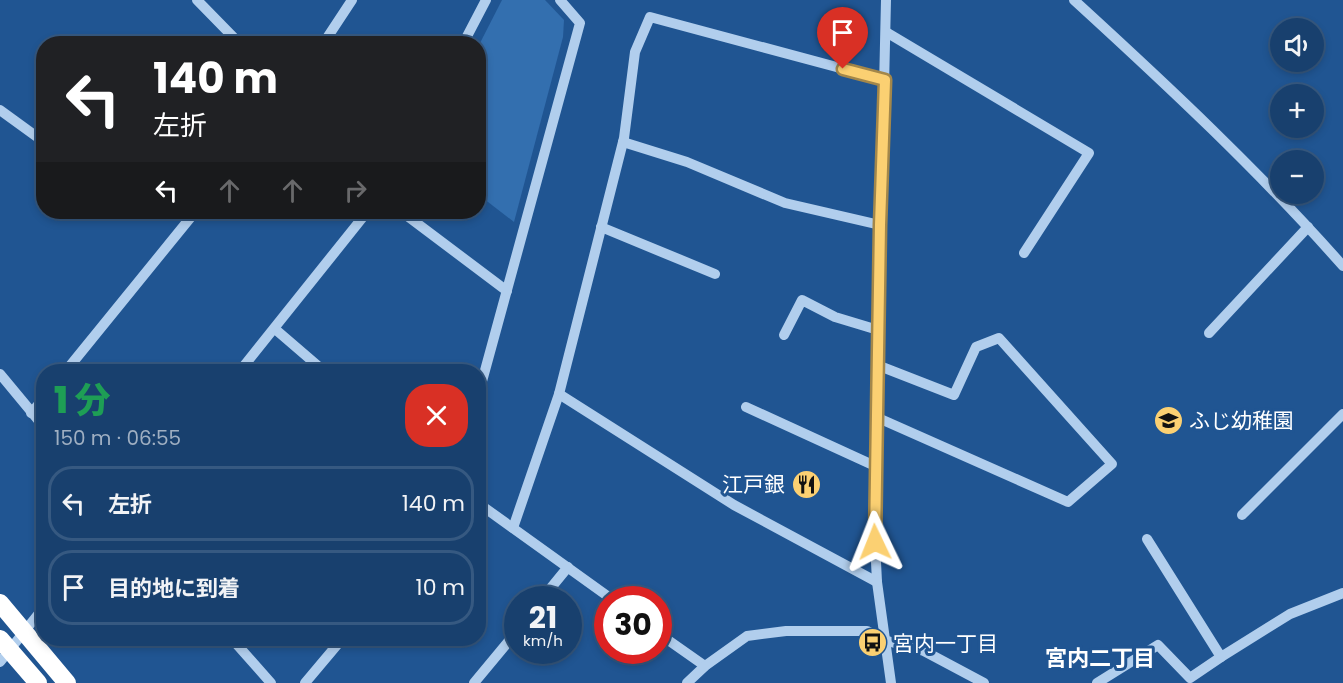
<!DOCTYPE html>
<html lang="ja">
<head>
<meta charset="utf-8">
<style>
	body { margin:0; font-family:Poppins,"Noto Sans JP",sans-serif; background:#214773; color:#f1f3f6; height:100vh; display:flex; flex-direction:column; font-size:22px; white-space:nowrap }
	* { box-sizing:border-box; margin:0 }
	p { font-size:20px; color:#9fafc2 }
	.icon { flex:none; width:33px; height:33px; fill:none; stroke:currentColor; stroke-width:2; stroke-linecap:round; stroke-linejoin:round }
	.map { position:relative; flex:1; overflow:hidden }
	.sheet { position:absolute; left:36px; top:364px; width:450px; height:282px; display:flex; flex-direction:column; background:#18406e; border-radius:24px; box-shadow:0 3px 9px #0003,0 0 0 2px #365981 }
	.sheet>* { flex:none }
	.banner { position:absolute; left:36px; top:36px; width:450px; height:183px; border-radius:24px; box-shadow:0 3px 9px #0003,0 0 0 2px #365981; background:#202124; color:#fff; overflow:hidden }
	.buttons { position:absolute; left:1270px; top:18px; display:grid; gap:12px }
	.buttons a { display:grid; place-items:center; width:54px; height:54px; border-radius:50%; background:#18406e; box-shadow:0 3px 9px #0003,0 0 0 2px #365981; font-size:30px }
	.speed { position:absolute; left:504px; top:586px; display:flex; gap:12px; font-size:30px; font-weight:700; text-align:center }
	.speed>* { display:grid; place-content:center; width:78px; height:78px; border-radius:50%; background:#18406e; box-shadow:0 3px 9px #0003,0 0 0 2px #365981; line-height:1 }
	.speed small { font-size:15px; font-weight:400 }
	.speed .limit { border:9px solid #d22; background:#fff; color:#111 }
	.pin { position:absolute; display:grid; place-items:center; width:51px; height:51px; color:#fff; margin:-62px -26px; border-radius:50% 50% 50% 0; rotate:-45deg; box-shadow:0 0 6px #0007 }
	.pin .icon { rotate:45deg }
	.me { position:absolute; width:66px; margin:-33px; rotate:358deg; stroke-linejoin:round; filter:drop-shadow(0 0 4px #0008) }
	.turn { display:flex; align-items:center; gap:21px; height:126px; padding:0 18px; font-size:27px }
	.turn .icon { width:78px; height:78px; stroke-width:2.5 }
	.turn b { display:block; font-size:42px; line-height:51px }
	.lanes { display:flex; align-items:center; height:57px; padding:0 18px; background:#0003; justify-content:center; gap:30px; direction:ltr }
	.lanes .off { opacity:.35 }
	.round { display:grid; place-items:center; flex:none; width:63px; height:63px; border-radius:24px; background:#214773 }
	.overview { display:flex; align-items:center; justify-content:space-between; height:102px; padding:0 18px }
	h1 { font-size:36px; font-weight:800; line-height:45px; color:#1e9e55 }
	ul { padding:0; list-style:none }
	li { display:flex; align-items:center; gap:18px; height:75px; margin:0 12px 9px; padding:0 6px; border:3px solid #365981; border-radius:24px }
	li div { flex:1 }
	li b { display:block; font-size:22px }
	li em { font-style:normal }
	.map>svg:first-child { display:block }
	.green { fill:#336faf }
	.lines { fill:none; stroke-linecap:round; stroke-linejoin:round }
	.minor { stroke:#b1ceed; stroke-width:10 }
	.highway { stroke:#fff; stroke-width:18 }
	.route-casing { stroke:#a3874a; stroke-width:15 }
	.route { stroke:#fbd072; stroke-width:10 }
	.labels { text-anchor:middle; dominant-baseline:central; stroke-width:6; stroke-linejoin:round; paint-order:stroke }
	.poi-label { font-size:21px; fill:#fff; stroke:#205592; text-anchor:start }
	.neighbourhood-label { font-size:22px; font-weight:bold; fill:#fff; stroke:#205592 }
</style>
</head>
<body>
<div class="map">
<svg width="1343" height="683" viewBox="0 0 1343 683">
	<rect width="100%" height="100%" fill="#205592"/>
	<polygon class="green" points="502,0 545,0 564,20 563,37 514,222 479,195 479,45"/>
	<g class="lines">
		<g class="minor">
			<polyline points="197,0 240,44"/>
			<polyline points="886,0 874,522 877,582 891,683"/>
			<path d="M1074,0C1167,85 1259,171 1343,266"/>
			<polyline points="886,32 1089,153 1024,253"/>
			<polyline points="323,44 352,0"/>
			<polyline points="463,44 486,0"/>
			<polyline points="0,110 44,142"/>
			<polyline points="623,142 687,162 785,203 880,225"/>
			<polyline points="402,212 507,291"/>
			<polyline points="601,227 715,274"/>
			<polyline points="275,329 325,372"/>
			<polyline points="1209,333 1308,227"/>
			<polyline points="784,335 802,300 835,317 878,330"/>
			<polyline points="65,372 195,212"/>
			<polyline points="239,372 367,212"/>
			<polyline points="0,374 44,427"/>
			<polyline points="559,394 734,505 877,582"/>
			<polyline points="478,396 580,23 560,0"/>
			<polyline points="746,407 875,466"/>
			<polyline points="31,413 44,398"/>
			<polyline points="876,417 1068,502 1112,464 999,338 976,347 954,395 877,365"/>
			<polyline points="478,503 613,600"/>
			<polyline points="1242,515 1343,414"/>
			<polyline points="513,528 559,394 624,138 635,52 650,17 885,80"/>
			<polyline points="1147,539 1221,657 1290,614 1343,593"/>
			<polyline points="541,600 568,567"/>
			<polyline points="658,633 705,666"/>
			<polyline points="232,639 271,683"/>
			<polyline points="0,662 44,607"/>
			<polyline points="305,683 342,639"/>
			<polyline points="474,683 518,630"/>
			<polyline points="687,683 705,666 747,636 786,631 867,631 884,640 924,651 984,683"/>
			<polyline points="1097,683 1158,645 1190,678 1221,657"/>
		</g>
		<g class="highway">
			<polyline points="0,603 67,683"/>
			<polyline points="0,639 38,683"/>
		</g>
	</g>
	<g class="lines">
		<defs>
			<polyline id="route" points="843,69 885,80 880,225 875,542"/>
		</defs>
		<use href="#route" class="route-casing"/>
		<use href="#route" class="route"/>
	</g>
	<defs>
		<symbol id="school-disc" viewBox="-11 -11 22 22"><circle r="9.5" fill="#fbd072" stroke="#205592"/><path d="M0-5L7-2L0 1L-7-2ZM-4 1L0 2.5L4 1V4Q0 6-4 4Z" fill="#111"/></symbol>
		<symbol id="restaurant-disc" viewBox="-11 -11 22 22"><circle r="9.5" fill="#fbd072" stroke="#205592"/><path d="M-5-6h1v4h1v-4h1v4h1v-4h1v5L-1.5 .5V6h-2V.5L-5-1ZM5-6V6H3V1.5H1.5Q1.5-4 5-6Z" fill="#111"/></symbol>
		<symbol id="bus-disc" viewBox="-11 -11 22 22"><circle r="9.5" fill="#fbd072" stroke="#205592"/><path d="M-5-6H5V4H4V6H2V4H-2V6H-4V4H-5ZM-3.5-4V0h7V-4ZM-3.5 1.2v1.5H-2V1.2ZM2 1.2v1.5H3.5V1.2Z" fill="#111"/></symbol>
	</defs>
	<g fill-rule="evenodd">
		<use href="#school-disc" x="1152" y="404" width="33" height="33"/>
		<use href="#restaurant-disc" x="790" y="468" width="33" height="33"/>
		<use href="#bus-disc" x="856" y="626" width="33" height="33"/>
	</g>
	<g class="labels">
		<g class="poi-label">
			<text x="1189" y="420">ふじ幼稚園</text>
			<text x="785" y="484" text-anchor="end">江戸銀</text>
			<text x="893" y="643">宮内一丁目</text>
		</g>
		<g class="neighbourhood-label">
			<text x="1100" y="658">宮内二丁目</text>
		</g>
	</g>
</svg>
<div class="buttons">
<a><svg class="icon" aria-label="sound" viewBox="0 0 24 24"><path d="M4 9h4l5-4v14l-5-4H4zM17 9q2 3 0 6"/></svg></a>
<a>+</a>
<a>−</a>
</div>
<div class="speed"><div>21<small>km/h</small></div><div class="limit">30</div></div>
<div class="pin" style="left:843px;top:69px;background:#d93025"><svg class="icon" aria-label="arrive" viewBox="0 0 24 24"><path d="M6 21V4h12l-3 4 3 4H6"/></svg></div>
<svg class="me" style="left:875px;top:542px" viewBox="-20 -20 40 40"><path d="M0-17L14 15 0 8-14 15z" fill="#fbd072" stroke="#fff" stroke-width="4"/></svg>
<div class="banner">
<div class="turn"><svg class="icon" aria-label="left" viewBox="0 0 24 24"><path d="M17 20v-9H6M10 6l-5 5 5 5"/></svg><div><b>140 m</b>左折</div></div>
<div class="lanes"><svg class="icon" aria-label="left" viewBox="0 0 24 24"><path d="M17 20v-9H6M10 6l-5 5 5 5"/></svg><svg class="icon off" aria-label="ahead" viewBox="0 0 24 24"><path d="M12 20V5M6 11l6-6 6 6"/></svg><svg class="icon off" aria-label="ahead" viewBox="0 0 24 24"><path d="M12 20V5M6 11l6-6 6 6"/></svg><svg class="icon off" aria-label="right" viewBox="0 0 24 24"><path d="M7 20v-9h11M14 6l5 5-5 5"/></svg></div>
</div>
<section class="sheet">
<div class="overview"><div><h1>1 分</h1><p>150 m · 06:55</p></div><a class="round" style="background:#d93025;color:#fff"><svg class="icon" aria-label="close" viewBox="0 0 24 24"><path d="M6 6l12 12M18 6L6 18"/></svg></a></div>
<ul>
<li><svg class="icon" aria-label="left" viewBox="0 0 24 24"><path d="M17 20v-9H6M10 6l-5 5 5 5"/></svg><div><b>左折</b></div><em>140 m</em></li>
<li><svg class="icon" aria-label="arrive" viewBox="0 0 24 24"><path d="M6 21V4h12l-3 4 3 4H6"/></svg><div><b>目的地に到着</b></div><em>10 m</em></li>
</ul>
</section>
</div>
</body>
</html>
